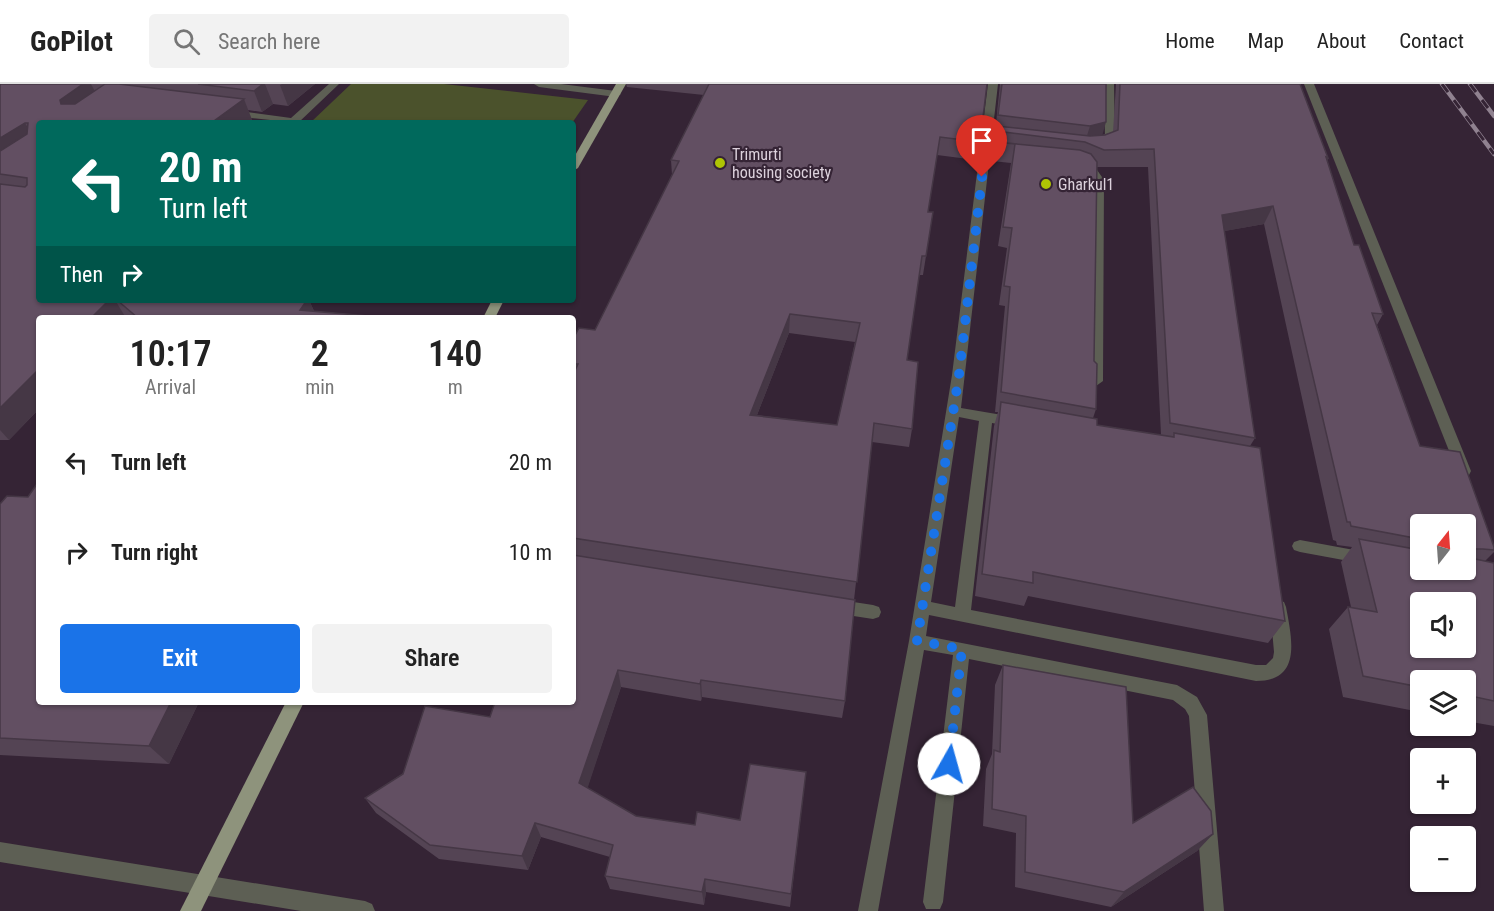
<!DOCTYPE html>
<html lang="en">
<head>
<meta charset="utf-8">
<style>
	body { margin:0; font-family:"Roboto Condensed",sans-serif; background:#f2f2f2; color:#222; height:100vh; display:flex; flex-direction:column; font-size:22px; white-space:nowrap }
	* { box-sizing:border-box; margin:0 }
	p { font-size:20px; color:#767676 }
	.icon { flex:none; width:33px; height:33px; fill:none; stroke:currentColor; stroke-width:2; stroke-linecap:round; stroke-linejoin:round }
	.map { position:relative; flex:1; overflow:hidden }
	.sheet { position:absolute; left:36px; top:231px; width:540px; height:390px; display:flex; flex-direction:column; background:#fff; border-radius:6px; box-shadow:0 2px 4px #0004 }
	.sheet>* { flex:none }
	.hud { position:absolute; left:36px; top:36px; width:540px; height:183px; border-radius:6px; box-shadow:0 2px 4px #0004; background:#00695c; color:#fff; overflow:hidden }
	.needle { width:39px; rotate:17deg }
	.tools { position:absolute; left:1410px; top:430px; display:grid; gap:12px }
	.tools a { display:grid; place-items:center; width:66px; height:66px; border-radius:6px; background:#fff; box-shadow:0 2px 4px #0004; font-size:30px }
	.pin { position:absolute; display:grid; place-items:center; width:51px; height:51px; color:#fff; margin:-62px -26px; border-radius:50% 50% 50% 0; rotate:-45deg; box-shadow:0 0 6px #0007 }
	.pin .icon { rotate:45deg }
	.me { position:absolute; width:66px; margin:-33px; rotate:7deg; stroke-linejoin:round; filter:drop-shadow(0 0 4px #0008) }
	.turn { display:flex; align-items:center; gap:21px; height:126px; padding:0 24px; font-size:27px }
	.turn .icon { width:78px; height:78px; stroke-width:2.5 }
	.turn b { display:block; font-size:42px; line-height:51px }
	.then { display:flex; align-items:center; height:57px; padding:0 24px; background:#0003; gap:12px; font-size:22px }
	.eta { display:flex; justify-content:space-evenly; align-items:center; height:102px; text-align:center }
	.eta b { font-size:36px; font-weight:600; line-height:42px }
	.cta { display:flex; gap:12px; margin-top:auto; padding:12px 24px }
	.cta a { flex:1; height:69px; border-radius:6px; background:#1a73e8; color:#fff; font-size:24px; font-weight:600; line-height:69px; text-align:center }
	.cta a+a { background:#f2f2f2; color:#222 }
	ul { padding:0; list-style:none }
	li { display:flex; align-items:center; gap:18px; height:90px; padding:0 24px }
	li div { flex:1 }
	li b { display:block; font-size:22px }
	li em { font-style:normal }
	header { display:flex; align-items:center; gap:36px; box-sizing:border-box; height:84px; padding:0 30px; background:#fff; border-bottom:2px solid #e0e0e0 }
	header strong { font-size:28px }
	nav { display:flex; gap:33px; margin-inline-start:auto; font-size:21px }
	.search { width:420px; height:54px; background:#f2f2f2; display:flex; align-items:center; gap:15px; box-sizing:border-box; padding:0 21px; border-radius:6px; color:#767676; font-size:22px }
	.map>svg:first-child { display:block }
	.green { fill:#4b522c }
	.lines { fill:none; stroke-linecap:round; stroke-linejoin:round }
	.minor { fill:#5d5f54; fill-rule:evenodd }
	.major { fill:#8e937c; fill-rule:evenodd }
	.rail-casing { stroke:#908290; stroke-width:4.5 }
	.rail { stroke:#352435; stroke-width:3; stroke-dasharray:10; stroke-linecap:butt }
	.wall { fill:#544454; fill-rule:evenodd }
	.shaded-wall { fill:#453745 }
	.building { fill:#624f62; stroke:#453745; stroke-width:1.5; fill-rule:evenodd }
	.route { stroke:#1a73e8; stroke-width:10; stroke-dasharray:0 18 }
	.poi-dot { fill:#afc504; stroke:#352435; stroke-width:2 }
	.labels { text-anchor:middle; dominant-baseline:central; stroke-width:4.5; stroke-linejoin:round; paint-order:stroke }
	.far-poi-label { font-size:16px; fill:#dcd1dc; stroke:#352435; text-anchor:start }
</style>
</head>
<body>
<header>
<strong>GoPilot</strong>
<div class="search"><svg class="icon" aria-label="search" viewBox="0 0 24 24"><circle cx="10" cy="10" r="6"/><path d="M15 15l6 6"/></svg>Search here</div>
<nav><a>Home</a><a>Map</a><a>About</a><a>Contact</a></nav>
</header>
<div class="map">
<svg width="1494" height="827" viewBox="0 0 1494 827">
	<rect width="100%" height="100%" fill="#352435"/>
	<polygon class="green" points="351,0 444,0 588,16 572,39 310,39"/>
	<g class="lines">
		<g class="minor">
			<polygon points="329,0 339,0 298,39 232,32 227,29 232,26 291,34"/>
			<polygon points="534,0 561,0 616,7 621,10 616,13 539,3"/>
			<path d="M988,0H998L961,324L1014,333L1021,338L1014,343L992,339L971,526L1256,581H1266L1273,574L1274,568L1270,523L1272,518L1278,516L1284,518L1286,523C1292,555 1302,597 1256,597L929,531L926,552L1177,601L1197,613L1207,631L1224,827H1204L1189,632L1185,625L1173,616L969,575L943,818L940,825H926L923,818L953,571L924,566L878,827H858L909,557L952,291ZM959,333L979,337L955,523L931,518Z"/>
			<polygon points="1104,0 1114,0 1115,54 1112,62 1100,67 1095,64 1104,58 1105,54"/>
			<polygon points="1304,0 1314,0 1471,387 1469,391 1464,392 1457,387"/>
			<polygon points="1083,79 1095,83 1104,96 1103,297 1096,302 1089,297 1094,96 1087,87 1078,82"/>
			<polygon points="1300,456 1365,468 1371,470 1373,474 1371,478 1365,480 1300,468 1294,466 1292,462 1294,458"/>
			<polygon points="834,515 873,521 879,523 881,528 879,533 873,535 834,529 828,527 826,522 828,517"/>
			<polygon points="0,758 365,817 372,820 375,827 301,827 0,778"/>
		</g>
		<g class="major">
			<polygon points="616,0 626,0 578,84 573,87 573,75"/>
			<polygon points="492,216 504,216 495,234 483,234"/>
			<polygon points="286,618 304,618 201,827 180,827"/>
		</g>
		<defs>
			<g id="rail">
				<polyline points="1442,0 1494,70"/>
				<polyline points="1470,0 1494,32"/>
			</g>
		</defs>
		<use href="#rail" class="rail-casing"/>
		<use href="#rail" class="rail"/>
	</g>
	<g class="wall">
		<polygon points="0,0 315,0 288,22 273,20 262,28 248,26 252,36 248,39 39,39 39,216 309,216 314,227 391,234 39,234 39,325 9,356 0,356"/>
		<path d="M626,0H987L980,58L976,76L937,71L928,128H933L923,191H919L907,276L912,345L909,363L872,358L854,516L845,617L842,634L702,613L701,617L621,603L587,704L636,732L695,741L740,736L806,688L790,823L706,808L704,821L610,805L605,792L610,773L541,753L528,786L439,775L376,729L365,714L490,633L573,618V255L595,246L672,91L671,76L704,11L627,3ZM789,249L855,258L837,341L757,331Z"/>
		<path d="M1000,0H1107L1102,51L1113,48L1116,0H1300L1328,74L1327,77L1354,161L1383,230L1377,241L1420,362L1494,463V468L1485,477L1494,479V642L1466,637V597H1420V628L1343,613L1329,545L1348,523H1351L1341,478L1352,463L1337,461L1336,457L1333,456L1264,140L1224,147L1255,354L1250,362L1285,537L1268,559L1028,512L1024,522L975,512L994,342L998,328H995L1005,222L999,221L1007,164L998,162L1011,79L992,77L994,65H992L995,49ZM1097,83H1148L1161,351L1097,341L1093,334L1096,325L1094,277ZM1420,441H1466V486H1420Z"/>
		<polygon points="28,413 199,618 169,680 0,671 0,420"/>
		<polygon points="1003,581 1133,739 1213,750 1197,767 1111,823 1015,803 1016,749 983,742 986,685 992,670 995,601"/>
	</g>
	<g class="shaded-wall">
		<polygon points="83,0 91,0 100,17 72,37 61,20 60,16"/>
		<polygon points="263,0 265,0 273,20 262,28 254,7"/>
		<polygon points="282,0 315,0 288,22 280,1"/>
		<polygon points="244,15 252,36 248,39 211,39"/>
		<polygon points="1106,38 1101,56 1085,58 1090,42"/>
		<polygon points="25,39 38,60 0,84 0,54"/>
		<polygon points="1273,122 1264,140 1214,149 1222,131"/>
		<polygon points="109,216 115,216 126,234 91,234"/>
		<polygon points="307,216 309,216 317,234 300,226"/>
		<polygon points="790,230 789,249 750,349 750,331"/>
		<polygon points="39,285 39,325 9,356 0,346 0,324"/>
		<polygon points="618,586 621,603 584,715 579,699"/>
		<polygon points="701,596 702,613 701,617 700,600"/>
		<polygon points="171,618 199,618 169,680 149,662"/>
		<polygon points="535,739 541,753 528,786 522,772"/>
		<polygon points="1213,750 1197,767 1111,823 1124,808"/>
		<polygon points="705,795 706,808 704,821 702,808"/>
	</g>
	<g class="building">
		<polygon points="0,0 83,0 60,16 61,20 75,20 105,0 119,0 244,15 211,39 39,39 39,216 109,216 91,234 39,234 39,285 0,324 0,100 25,103 27,101 27,94 0,90 0,67 27,50 28,39 25,39 0,54"/>
		<polygon points="198,0 263,0 254,7"/>
		<path d="M709,0H987L980,58L940,53L928,128H933L926,172H922L907,276L918,278L912,345L874,339L857,498L573,454V291L578,280H573V255L579,244L595,246L679,77L671,76ZM790,230L860,239L837,341L750,331Z"/>
		<polygon points="1002,0 1106,0 1106,38 1090,42 998,31"/>
		<polygon points="1120,0 1300,0 1328,74 1326,73 1354,161 1359,161 1383,230 1372,229 1420,362 1460,368 1494,463 1494,466 1483,465 1466,465 1466,441 1420,441 1420,455 1351,442 1350,438 1347,438 1273,122 1222,131 1255,354 1170,339 1154,65 1104,66 1085,58 996,47 997,42 1090,52 1105,51 1118,46"/>
		<polygon points="996,58 1080,66 1091,70 1097,78 1094,277 1097,280 1096,325 1001,308 1010,203 1004,202 1012,144 1003,143 1015,60"/>
		<polygon points="117,216 307,216 300,226 391,234 138,234"/>
		<polygon points="1001,318 1097,335 1097,341 1174,353 1174,349 1260,364 1285,537 1033,488 1033,499 982,490"/>
		<polygon points="39,397 39,618 171,618 149,662 0,654 0,420 7,412 28,413"/>
		<path d="M1359,455L1420,466V486H1466V473L1494,479V617L1466,611V597H1420V603L1363,592L1348,523L1377,528ZM1420,519H1466V564H1420Z"/>
		<polygon points="573,471 855,516 845,617 701,596 700,600 618,586 579,699 636,732 695,741 697,728 740,736 750,680 806,688 791,810 705,795 702,808 605,792 613,761 535,739 522,772 430,761 365,714 403,690 425,622 490,633 495,618 573,618"/>
		<polygon points="1003,581 1126,603 1133,739 1193,703 1211,727 1213,750 1124,808 1025,788 1026,732 992,725 994,666 1000,668"/>
	</g>
	<g class="lines">
		<polyline class="route" points="949,680 962,565 917,557 959,291 982,93"/>
	</g>
	<g class="poi-dot">
		<circle cx="720" cy="79" r="6"/>
		<circle cx="1046" cy="100" r="6"/>
	</g>
	<g class="labels">
		<g class="far-poi-label">
			<text x="732" y="70">Trimurti<tspan x="732" dy="18">housing society</tspan></text>
			<text x="1058" y="100">Gharkul1</text>
		</g>
	</g>
</svg>
<div class="tools">
<a><svg class="needle" viewBox="-14 -14 28 28"><path d="M0-13l5 13h-10z" fill="#e53935"/><path d="M0 13l5-13h-10z" fill="#767676"/></svg></a>
<a><svg class="icon" aria-label="sound" viewBox="0 0 24 24"><path d="M4 9h4l5-4v14l-5-4H4zM17 9q2 3 0 6"/></svg></a>
<a><svg class="icon" aria-label="layers" viewBox="0 0 24 24"><path d="M12 4l9 5-9 5-9-5zM3 14l9 5 9-5"/></svg></a>
<a>+</a>
<a>−</a>
</div>
<div class="pin" style="left:982px;top:93px;background:#d93025"><svg class="icon" aria-label="arrive" viewBox="0 0 24 24"><path d="M6 21V4h12l-3 4 3 4H6"/></svg></div>
<svg class="me" style="left:949px;top:680px" viewBox="-20 -20 40 40"><circle r="19" fill="#fff"/><path d="M0-13L10 11 0 6-10 11z" fill="#1a73e8"/></svg>
<div class="hud">
<div class="turn"><svg class="icon" aria-label="left" viewBox="0 0 24 24"><path d="M17 20v-9H6M10 6l-5 5 5 5"/></svg><div><b>20 m</b>Turn left</div></div>
<div class="then">Then<svg class="icon" aria-label="right" viewBox="0 0 24 24"><path d="M7 20v-9h11M14 6l5 5-5 5"/></svg></div>
</div>
<section class="sheet">
<div class="eta">
<div><b>10:17</b><p>Arrival</p></div>
<div><b>2</b><p>min</p></div>
<div><b>140</b><p>m</p></div>
</div>
<ul>
<li><svg class="icon" aria-label="left" viewBox="0 0 24 24"><path d="M17 20v-9H6M10 6l-5 5 5 5"/></svg><div><b>Turn left</b></div><em>20 m</em></li>
<li><svg class="icon" aria-label="right" viewBox="0 0 24 24"><path d="M7 20v-9h11M14 6l5 5-5 5"/></svg><div><b>Turn right</b></div><em>10 m</em></li>
</ul>
<div class="cta"><a>Exit</a><a>Share</a></div>
</section>
</div>
</body>
</html>
